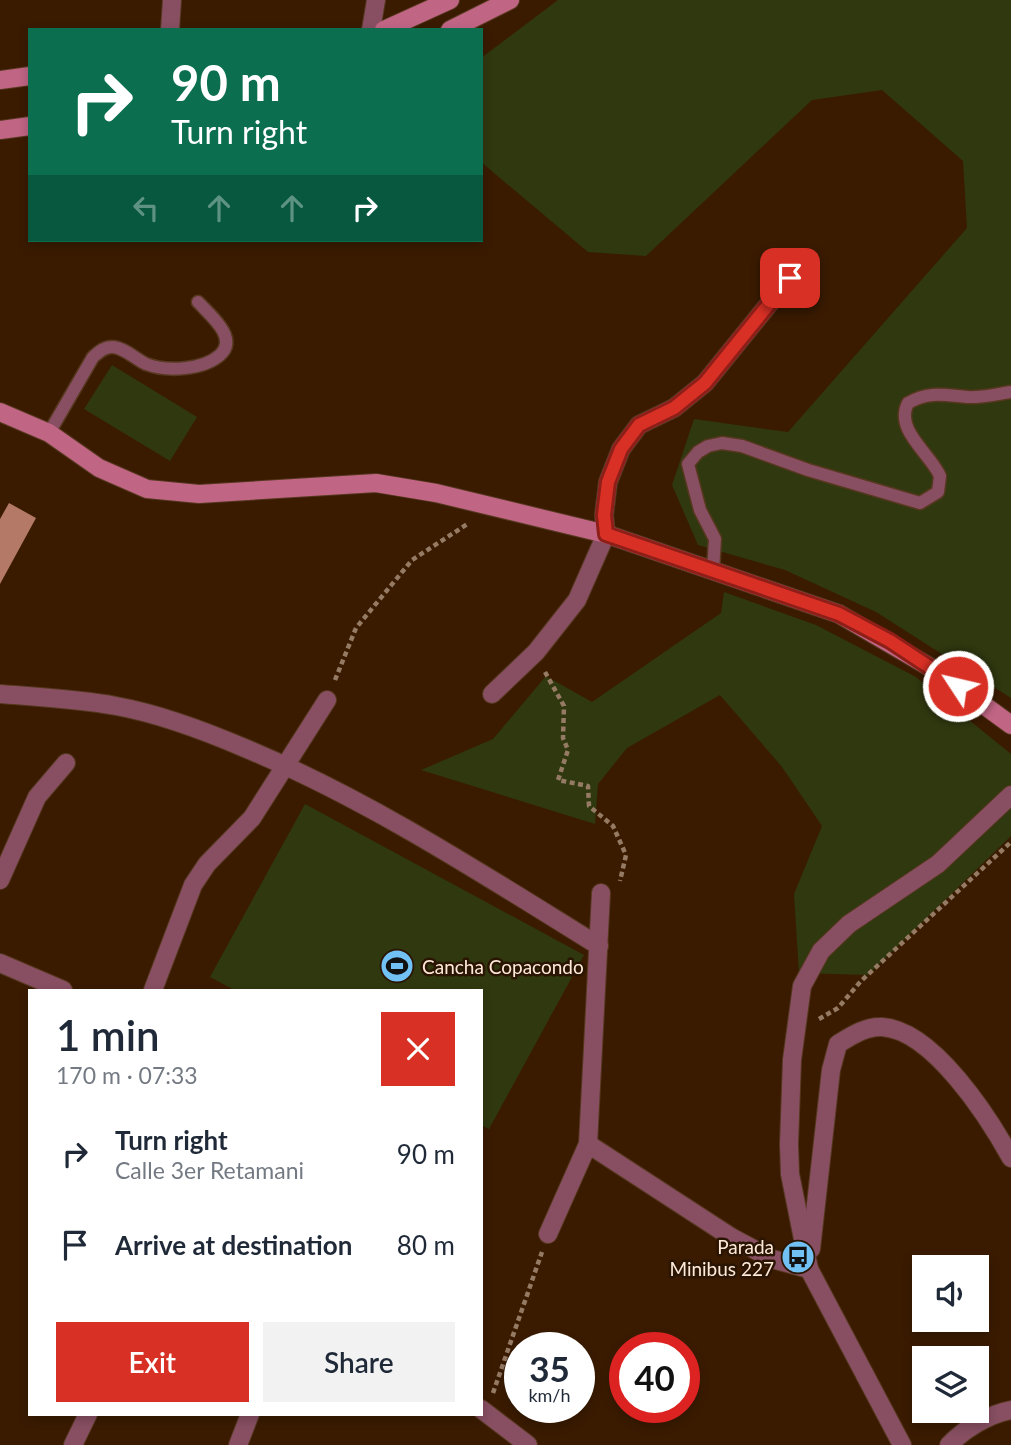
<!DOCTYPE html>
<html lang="en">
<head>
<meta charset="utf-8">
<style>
	body { margin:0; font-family:Lato,sans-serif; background:#f2f2f3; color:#1f2937; height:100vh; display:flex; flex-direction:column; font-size:26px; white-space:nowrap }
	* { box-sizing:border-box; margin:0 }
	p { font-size:23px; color:#747a83 }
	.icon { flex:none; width:38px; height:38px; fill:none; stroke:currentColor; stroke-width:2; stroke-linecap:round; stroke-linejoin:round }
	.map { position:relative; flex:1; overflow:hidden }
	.panel { position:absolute; left:28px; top:989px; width:455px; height:427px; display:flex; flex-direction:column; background:#fff; border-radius:0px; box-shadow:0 4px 10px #0003 }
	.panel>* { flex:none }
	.hud { position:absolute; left:28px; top:28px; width:455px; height:214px; border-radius:0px; box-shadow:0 4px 10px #0003; background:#0b6e4f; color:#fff; overflow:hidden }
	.fabs { position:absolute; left:912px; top:1255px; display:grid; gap:14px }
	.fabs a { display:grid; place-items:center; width:77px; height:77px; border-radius:0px; background:#fff; box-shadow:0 4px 10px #0003; font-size:35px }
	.speed { position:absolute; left:504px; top:1332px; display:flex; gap:14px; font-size:35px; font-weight:700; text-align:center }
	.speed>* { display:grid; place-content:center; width:91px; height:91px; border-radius:50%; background:#fff; box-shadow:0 4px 10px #0003; line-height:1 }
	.speed small { font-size:18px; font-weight:400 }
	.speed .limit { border:10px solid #d22; background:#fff; color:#111 }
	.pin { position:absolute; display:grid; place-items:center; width:60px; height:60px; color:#fff; margin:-30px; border-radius:14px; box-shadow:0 4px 10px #0006 }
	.me { position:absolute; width:77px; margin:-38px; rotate:305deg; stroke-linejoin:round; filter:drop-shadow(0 0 5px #0008) }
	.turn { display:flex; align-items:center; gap:24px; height:147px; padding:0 28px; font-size:32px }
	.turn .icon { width:91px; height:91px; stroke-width:2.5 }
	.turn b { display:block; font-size:49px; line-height:60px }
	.lanes { display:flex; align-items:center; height:66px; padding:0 28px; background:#0003; justify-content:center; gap:35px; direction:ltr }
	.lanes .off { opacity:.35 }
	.round { display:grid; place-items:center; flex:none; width:74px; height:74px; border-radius:0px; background:#f2f2f3 }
	.summary { display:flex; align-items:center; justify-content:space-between; height:119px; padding:0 28px }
	h1 { font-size:42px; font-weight:600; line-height:52px }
	.primary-button { display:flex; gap:14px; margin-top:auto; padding:14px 28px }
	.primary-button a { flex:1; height:80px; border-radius:0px; background:#d93025; color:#fff; font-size:28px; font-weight:600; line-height:80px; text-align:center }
	.primary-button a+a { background:#f2f2f3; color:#1f2937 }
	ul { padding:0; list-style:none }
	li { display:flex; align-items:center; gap:21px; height:91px; padding:0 28px }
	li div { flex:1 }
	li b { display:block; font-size:26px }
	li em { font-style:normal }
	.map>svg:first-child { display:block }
	.green { fill:#30380f }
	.building { fill:#b57a67 }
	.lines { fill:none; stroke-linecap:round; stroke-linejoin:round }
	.lane-casing { stroke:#56381f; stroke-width:15 }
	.street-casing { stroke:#56381f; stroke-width:20 }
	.secondary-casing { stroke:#56381f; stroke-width:20 }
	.path { stroke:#957a64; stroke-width:4.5; stroke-dasharray:5 3.5; stroke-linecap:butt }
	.lane { stroke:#884f62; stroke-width:12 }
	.street { stroke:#884f62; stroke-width:18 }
	.secondary { stroke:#c16585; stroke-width:18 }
	.route-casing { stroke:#8d1f18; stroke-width:18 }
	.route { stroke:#d93025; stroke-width:12 }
	.labels { text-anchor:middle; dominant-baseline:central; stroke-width:5; stroke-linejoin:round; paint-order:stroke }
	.poi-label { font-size:19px; fill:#ffeada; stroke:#2a1402; text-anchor:start }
</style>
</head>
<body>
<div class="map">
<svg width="1011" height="1445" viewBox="0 0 1011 1445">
	<rect width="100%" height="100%" fill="#3a1b00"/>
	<g class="green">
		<polygon points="558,0 1011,0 1011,698 876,612 785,570 698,545 672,485 694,419 788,432 967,228 963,161 882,90 812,100 646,256 588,252 481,162 481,58"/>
		<polygon points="112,365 197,417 170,461 84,409"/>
		<polygon points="724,592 816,625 916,677 1011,754 1011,836 868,975 799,973 794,894 822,826 782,767 720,695 627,748 598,784 595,824 421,770 493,739 546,676 592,702 721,613"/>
		<polygon points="305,804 584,955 489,1129 481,1125 481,990 234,990 210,977"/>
	</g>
	<polygon class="building" points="9,503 36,518 0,584 0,519"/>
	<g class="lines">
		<defs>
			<g id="lane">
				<path d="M49,433L93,357C99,352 104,347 112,347C123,347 136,359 146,364C167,372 203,370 220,355C239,338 210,315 198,302"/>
				<path d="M713,571L715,539L700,510L688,464L698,452L708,446L722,443L742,446L808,470L920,503L938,492L940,476C930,453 894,430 908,403C929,391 944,395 967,397C981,398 997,394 1011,392"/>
			</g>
			<g id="street">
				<polyline points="170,30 172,0"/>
				<polyline points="371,30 376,0"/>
				<path d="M0,694C38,697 78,699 116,706C161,714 205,731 247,749C371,801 484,875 599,946"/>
				<polyline points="492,694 536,652 577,600 606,534 604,515 608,482 621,449 639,425 674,408 705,383 790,278"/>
				<polyline points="0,880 37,797 66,763"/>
				<polyline points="0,963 63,990"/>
				<polyline points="153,990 193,885 207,864 252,818 327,700"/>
				<polyline points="588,1144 731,1237 772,1259 809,1269 902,1445"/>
				<polyline points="548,1234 588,1144 601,893"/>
				<path d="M811,1249L831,1070L838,1044C851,1036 866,1026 882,1027C933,1030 989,1118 1011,1158"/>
				<polyline points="809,1269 790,1174 789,1144 792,1060 802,986 821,951 849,924 938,864 1011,795"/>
				<polyline points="481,1409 528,1445"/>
				<polyline points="73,1445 88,1414"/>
				<polyline points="238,1445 250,1414"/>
				<path d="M949,1445C964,1429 989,1414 1011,1410"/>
			</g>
			<g id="secondary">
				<polyline points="384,30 450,0"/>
				<polyline points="450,30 510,0"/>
				<polyline points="0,80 30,76"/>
				<polyline points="0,130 30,126"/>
				<polyline points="0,412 49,433 99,468 147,489 199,494 376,483 436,493 606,534 839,614 940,673 1011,725"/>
			</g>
		</defs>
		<use href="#lane" class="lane-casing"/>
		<use href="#street" class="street-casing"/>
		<use href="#secondary" class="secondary-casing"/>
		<g class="path">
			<polyline points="545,672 564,706 563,738 568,750 558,780 588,786 589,806 613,826 626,855 620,881"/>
			<polyline points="335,680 356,628 412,560 469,523"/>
			<polyline points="819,1019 838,1008 861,981 1011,842"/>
			<polyline points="493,1393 542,1252"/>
		</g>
		<use href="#lane" class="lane"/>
		<use href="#street" class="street"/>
		<use href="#secondary" class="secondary"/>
	</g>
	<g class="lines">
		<defs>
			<polyline id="route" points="790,278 705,383 674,408 639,425 621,449 608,482 604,515 606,534 839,614 890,641 958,686"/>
		</defs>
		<use href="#route" class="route-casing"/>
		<use href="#route" class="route"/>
	</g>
	<defs>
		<symbol id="stadium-disc" viewBox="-11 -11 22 22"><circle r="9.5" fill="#72c1f5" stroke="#2a1402"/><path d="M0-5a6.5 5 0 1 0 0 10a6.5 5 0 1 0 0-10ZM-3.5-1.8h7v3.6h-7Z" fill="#111"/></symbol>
		<symbol id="bus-disc" viewBox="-11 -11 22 22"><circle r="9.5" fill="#72c1f5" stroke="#2a1402"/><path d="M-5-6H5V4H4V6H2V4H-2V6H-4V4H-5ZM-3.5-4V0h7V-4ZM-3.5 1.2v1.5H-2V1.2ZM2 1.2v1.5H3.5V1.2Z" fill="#111"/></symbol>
	</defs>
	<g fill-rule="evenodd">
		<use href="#stadium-disc" x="378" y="947" width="38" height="38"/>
		<use href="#bus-disc" x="779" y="1238" width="38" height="38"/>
	</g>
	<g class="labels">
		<g class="poi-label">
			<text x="422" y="966">Cancha Copacondo</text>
			<text x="774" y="1246" text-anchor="end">Parada<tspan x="774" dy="22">Minibus 227</tspan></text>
		</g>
	</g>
</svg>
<div class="fabs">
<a><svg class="icon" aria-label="sound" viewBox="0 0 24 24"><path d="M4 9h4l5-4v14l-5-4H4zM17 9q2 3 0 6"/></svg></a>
<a><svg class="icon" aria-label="layers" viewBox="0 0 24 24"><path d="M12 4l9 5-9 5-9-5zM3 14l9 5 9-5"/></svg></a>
</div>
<div class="speed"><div>35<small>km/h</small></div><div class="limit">40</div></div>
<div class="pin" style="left:790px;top:278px;background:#d93025"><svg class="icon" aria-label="arrive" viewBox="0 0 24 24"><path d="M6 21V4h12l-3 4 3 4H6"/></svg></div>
<svg class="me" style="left:958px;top:686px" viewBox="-20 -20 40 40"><circle r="17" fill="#d93025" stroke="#fff" stroke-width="3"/><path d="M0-11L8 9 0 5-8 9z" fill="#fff"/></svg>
<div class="hud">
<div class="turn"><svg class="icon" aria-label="right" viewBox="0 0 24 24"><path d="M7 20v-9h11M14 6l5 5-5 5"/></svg><div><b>90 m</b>Turn right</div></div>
<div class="lanes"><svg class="icon off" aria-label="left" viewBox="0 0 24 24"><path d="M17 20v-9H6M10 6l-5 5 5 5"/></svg><svg class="icon off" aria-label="ahead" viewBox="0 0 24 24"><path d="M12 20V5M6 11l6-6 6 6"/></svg><svg class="icon off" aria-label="ahead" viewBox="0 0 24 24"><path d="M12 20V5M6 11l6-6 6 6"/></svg><svg class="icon" aria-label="right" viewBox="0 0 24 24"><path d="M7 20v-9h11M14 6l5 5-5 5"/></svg></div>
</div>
<section class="panel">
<div class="summary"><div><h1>1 min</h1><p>170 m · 07:33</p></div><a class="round" style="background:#d93025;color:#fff"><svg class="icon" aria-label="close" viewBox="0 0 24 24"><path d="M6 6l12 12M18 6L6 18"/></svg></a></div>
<ul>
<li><svg class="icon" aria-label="right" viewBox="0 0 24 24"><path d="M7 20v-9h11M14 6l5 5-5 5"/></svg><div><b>Turn right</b><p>Calle 3er Retamani</p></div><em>90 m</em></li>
<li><svg class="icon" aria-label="arrive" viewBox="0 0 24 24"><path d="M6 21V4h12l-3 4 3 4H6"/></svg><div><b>Arrive at destination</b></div><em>80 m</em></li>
</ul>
<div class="primary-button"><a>Exit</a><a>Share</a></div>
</section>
</div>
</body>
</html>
